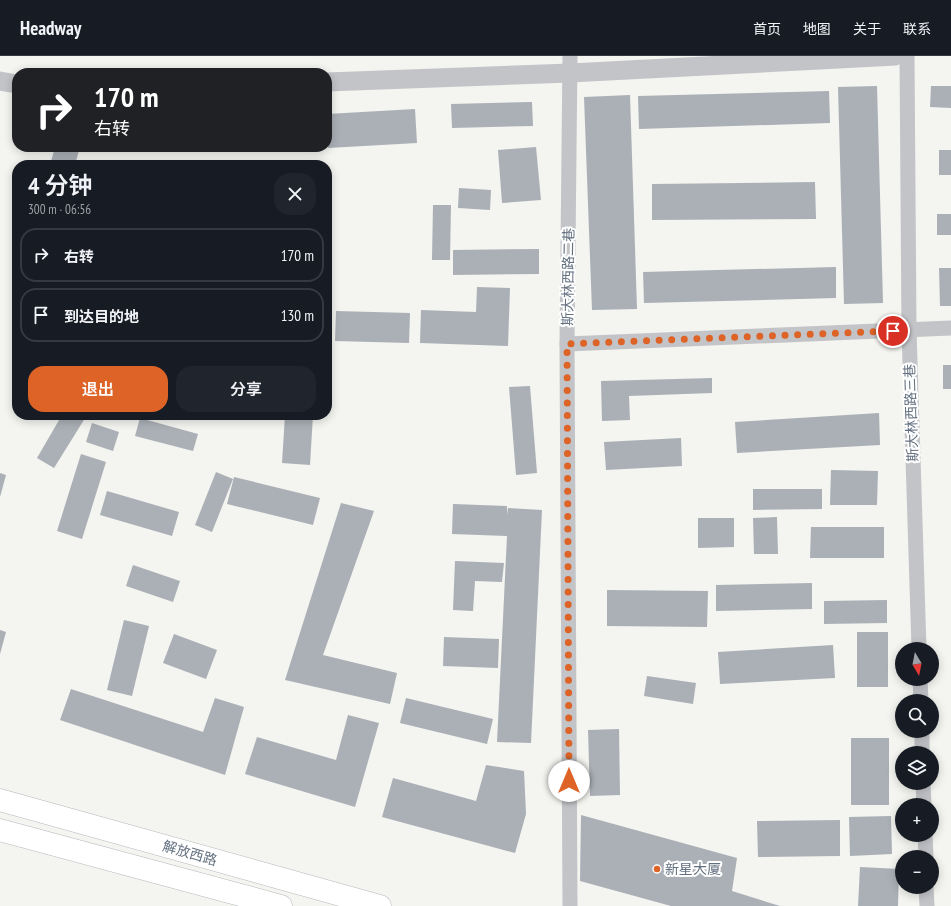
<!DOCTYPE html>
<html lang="zh">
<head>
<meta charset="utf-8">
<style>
	body { margin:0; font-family:"PT Sans Narrow","Noto Sans SC",sans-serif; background:#20242c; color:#f1f3f6; height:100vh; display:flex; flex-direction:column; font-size:15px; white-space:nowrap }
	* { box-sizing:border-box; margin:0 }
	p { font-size:13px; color:#9ea1a6 }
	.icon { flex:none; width:22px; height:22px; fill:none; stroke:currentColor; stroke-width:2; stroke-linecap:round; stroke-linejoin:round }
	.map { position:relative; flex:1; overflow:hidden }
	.sheet { position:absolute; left:12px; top:104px; width:320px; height:260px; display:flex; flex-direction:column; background:#171b24; border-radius:16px; box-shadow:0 2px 10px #0003 }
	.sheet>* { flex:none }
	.guide { position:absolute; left:12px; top:12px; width:320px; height:84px; border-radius:16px; box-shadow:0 2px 10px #0003; background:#202124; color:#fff; overflow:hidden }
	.needle { width:26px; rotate:170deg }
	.fabs { position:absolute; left:895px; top:586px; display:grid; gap:8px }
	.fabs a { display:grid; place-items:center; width:44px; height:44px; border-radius:50%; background:#171b24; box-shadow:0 2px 10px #0003; font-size:20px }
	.pin { position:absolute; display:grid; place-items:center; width:34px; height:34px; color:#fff; margin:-17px; border:2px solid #fff; border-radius:50%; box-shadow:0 1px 4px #0007 }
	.me { position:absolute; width:44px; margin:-22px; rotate:0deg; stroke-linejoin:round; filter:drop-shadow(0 0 3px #0008) }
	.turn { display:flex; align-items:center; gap:14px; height:84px; padding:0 16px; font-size:18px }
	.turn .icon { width:52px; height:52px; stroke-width:2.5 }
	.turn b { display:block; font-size:28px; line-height:34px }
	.round { display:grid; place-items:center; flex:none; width:42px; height:42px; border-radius:16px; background:#20242c }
	.head { display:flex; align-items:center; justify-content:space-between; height:68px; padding:0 16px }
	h1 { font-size:24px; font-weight:600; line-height:30px }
	.primary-button { display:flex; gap:8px; margin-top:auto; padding:8px 16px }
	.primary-button a { flex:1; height:46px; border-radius:16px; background:#dd6327; color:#fff; font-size:16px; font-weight:600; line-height:46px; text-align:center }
	.primary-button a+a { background:#20242c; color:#f1f3f6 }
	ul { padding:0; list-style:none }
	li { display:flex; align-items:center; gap:12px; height:54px; margin:0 8px 6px; padding:0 8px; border:2px solid #363941; border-radius:16px }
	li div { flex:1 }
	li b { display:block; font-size:15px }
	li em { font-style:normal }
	header { display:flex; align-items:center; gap:24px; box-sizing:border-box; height:56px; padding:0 20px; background:#171b24; border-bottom:1px solid #363941 }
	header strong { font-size:19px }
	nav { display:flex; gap:22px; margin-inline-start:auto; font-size:14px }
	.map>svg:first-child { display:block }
	.building { fill:#aab0b6 }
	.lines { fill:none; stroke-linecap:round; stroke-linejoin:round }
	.secondary-casing { stroke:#b4b8bc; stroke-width:23 }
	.minor { stroke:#c2c4c8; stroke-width:15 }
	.tertiary { stroke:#c2c4c8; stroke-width:19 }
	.secondary { stroke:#fff; stroke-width:22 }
	.route { stroke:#dd6327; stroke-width:7; stroke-dasharray:0 12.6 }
	.poi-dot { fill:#dd6327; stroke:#fff; stroke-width:1.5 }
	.labels { text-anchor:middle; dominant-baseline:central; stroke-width:4; stroke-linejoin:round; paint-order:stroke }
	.street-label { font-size:14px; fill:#647180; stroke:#fff }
	.poi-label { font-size:14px; fill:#647180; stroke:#fff; text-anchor:start }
</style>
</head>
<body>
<header>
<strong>Headway</strong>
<nav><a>首页</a><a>地图</a><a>关于</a><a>联系</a></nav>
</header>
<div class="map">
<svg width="951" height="850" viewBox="0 0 951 850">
	<rect width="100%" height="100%" fill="#f4f4f0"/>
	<g class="building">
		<polygon points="877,30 883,247 844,248 838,31"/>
		<polygon points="931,30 951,30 951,52 930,51"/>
		<polygon points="829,35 830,67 639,73 638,40"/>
		<polygon points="630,39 637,253 592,254 584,41"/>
		<polygon points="532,46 533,70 452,72 451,48"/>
		<polygon points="415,53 417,87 328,92 327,58"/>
		<polygon points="55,91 80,91 75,109 50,109"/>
		<polygon points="536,91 541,144 502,147 498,94"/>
		<rect x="939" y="94" width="12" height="25"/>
		<polygon points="815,126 816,163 652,164 652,128"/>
		<polygon points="459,132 491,134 490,154 458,152"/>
		<polygon points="433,149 451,149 450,204 432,204"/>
		<rect x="937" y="158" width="14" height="21"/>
		<polygon points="539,193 539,218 453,219 453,194"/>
		<polygon points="836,211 836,242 644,247 643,216"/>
		<polygon points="939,212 951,212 951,250 940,250"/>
		<polygon points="477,231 510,232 508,290 420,287 421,254 476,256"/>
		<polygon points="336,255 410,257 409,287 335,285"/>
		<rect x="943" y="309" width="8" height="24"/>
		<polygon points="712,322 712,337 629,340 630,364 602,365 601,325"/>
		<polygon points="530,330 537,417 516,419 509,331"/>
		<polygon points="879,357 880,389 737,397 735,366"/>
		<polygon points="62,359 87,359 54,412 37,402"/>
		<polygon points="285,359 313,359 310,409 282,407"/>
		<polygon points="140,362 198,378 193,395 135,380"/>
		<polygon points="92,367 119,376 113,395 86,386"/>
		<polygon points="681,382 682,410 606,414 604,386"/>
		<polygon points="81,398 106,406 82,483 57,475"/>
		<polygon points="831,414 878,415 877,449 830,449"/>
		<polygon points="216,416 233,423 212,476 195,469"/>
		<polygon points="0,417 6,419 0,441"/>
		<polygon points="234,421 320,442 313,469 227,448"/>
		<polygon points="753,433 822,433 822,453 753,454"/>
		<polygon points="107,435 179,456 172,480 100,459"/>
		<polygon points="341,447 374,455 323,599 397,617 390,648 285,624"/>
		<polygon points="453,448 507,450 507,459 508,452 542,454 531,687 497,686 507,480 452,478"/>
		<polygon points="777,461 778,498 754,498 753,462"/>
		<polygon points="698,462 734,462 734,491 698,492"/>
		<polygon points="811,471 884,471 884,502 810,502"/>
		<polygon points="455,505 504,507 502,526 475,525 473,555 453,554"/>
		<polygon points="133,509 180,525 173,546 126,530"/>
		<polygon points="812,527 812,553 716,555 716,529"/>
		<polygon points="607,534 708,535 707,571 607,570"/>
		<polygon points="887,544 887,567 824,568 824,545"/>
		<polygon points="124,564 149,570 132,640 107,634"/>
		<polygon points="0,574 6,576 0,598"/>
		<rect x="857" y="576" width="31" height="55"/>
		<polygon points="174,578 217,594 206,623 163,607"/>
		<polygon points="444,581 499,583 498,612 443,610"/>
		<polygon points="833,589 835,622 720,628 718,596"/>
		<polygon points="647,620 696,627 693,648 644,640"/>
		<polygon points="71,633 203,676 215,642 244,651 225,719 60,664"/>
		<polygon points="406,642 493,663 487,688 400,667"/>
		<polygon points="348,659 379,667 355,751 245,718 257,681 336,704"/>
		<polygon points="619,673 620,739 590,740 588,674"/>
		<rect x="851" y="682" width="38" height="67"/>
		<polygon points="486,709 524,715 526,758 515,797 382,761 393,722 476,745"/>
		<polygon points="581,759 737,802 732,835 780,850 671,850 580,825"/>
		<polygon points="891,760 892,798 850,800 849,761"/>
		<polygon points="840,764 840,800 758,801 757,765"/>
		<polygon points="860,811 899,813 898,850 858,850"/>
	</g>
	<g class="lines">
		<defs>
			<g id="secondary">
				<polyline points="0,744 380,850"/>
				<polyline points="0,774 281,850"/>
			</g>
		</defs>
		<use href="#secondary" class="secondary-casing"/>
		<g class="minor">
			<polyline points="907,0 909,274 919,593"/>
			<polyline points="567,288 951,272"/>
			<polyline points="920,623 921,645"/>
			<polyline points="922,675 922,697"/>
			<polyline points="923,727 924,749"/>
			<polyline points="925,779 926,801"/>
			<polyline points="926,831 927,850"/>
			<polyline points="570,850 567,288 570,0"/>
		</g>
		<g class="tertiary">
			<polyline points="0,25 17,28"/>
			<polyline points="327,26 570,17 896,0"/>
		</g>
		<use href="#secondary" class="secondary"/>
	</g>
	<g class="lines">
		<polyline class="route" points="569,725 567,288 893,275"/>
	</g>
	<circle class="poi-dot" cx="657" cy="813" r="4"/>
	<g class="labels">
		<g class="street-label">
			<text transform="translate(568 221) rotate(-89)">斯大林西路二巷</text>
			<text transform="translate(911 357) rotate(-92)">斯大林西路三巷</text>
			<text transform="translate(190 797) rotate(16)">解放西路</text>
		</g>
		<g class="poi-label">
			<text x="665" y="813">新星大厦</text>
		</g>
	</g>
</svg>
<div class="fabs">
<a><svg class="needle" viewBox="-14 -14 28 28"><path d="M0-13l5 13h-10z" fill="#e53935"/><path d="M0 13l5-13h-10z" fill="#9ea1a6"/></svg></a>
<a><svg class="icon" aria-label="search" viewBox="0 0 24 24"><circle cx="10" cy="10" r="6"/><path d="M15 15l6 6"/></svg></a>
<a><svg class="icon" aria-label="layers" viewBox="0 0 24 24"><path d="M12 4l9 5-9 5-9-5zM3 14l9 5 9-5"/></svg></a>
<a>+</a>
<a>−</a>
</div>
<div class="pin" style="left:893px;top:275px;background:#d93025"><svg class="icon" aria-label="arrive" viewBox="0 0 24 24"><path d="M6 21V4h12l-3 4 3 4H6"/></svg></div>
<svg class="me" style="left:569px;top:725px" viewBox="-20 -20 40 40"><circle r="19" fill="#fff"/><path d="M0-13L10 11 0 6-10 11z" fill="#dd6327"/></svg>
<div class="guide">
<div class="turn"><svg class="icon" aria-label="right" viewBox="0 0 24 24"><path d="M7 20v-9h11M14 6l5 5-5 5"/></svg><div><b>170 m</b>右转</div></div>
</div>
<section class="sheet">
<div class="head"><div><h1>4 分钟</h1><p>300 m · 06:56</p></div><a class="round"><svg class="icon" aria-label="close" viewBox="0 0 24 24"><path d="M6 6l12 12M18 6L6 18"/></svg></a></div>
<ul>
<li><svg class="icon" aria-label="right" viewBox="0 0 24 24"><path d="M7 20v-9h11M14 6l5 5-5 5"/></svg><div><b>右转</b></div><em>170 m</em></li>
<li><svg class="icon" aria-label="arrive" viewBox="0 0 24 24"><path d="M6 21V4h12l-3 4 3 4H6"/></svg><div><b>到达目的地</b></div><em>130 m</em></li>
</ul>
<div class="primary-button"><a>退出</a><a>分享</a></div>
</section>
</div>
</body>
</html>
